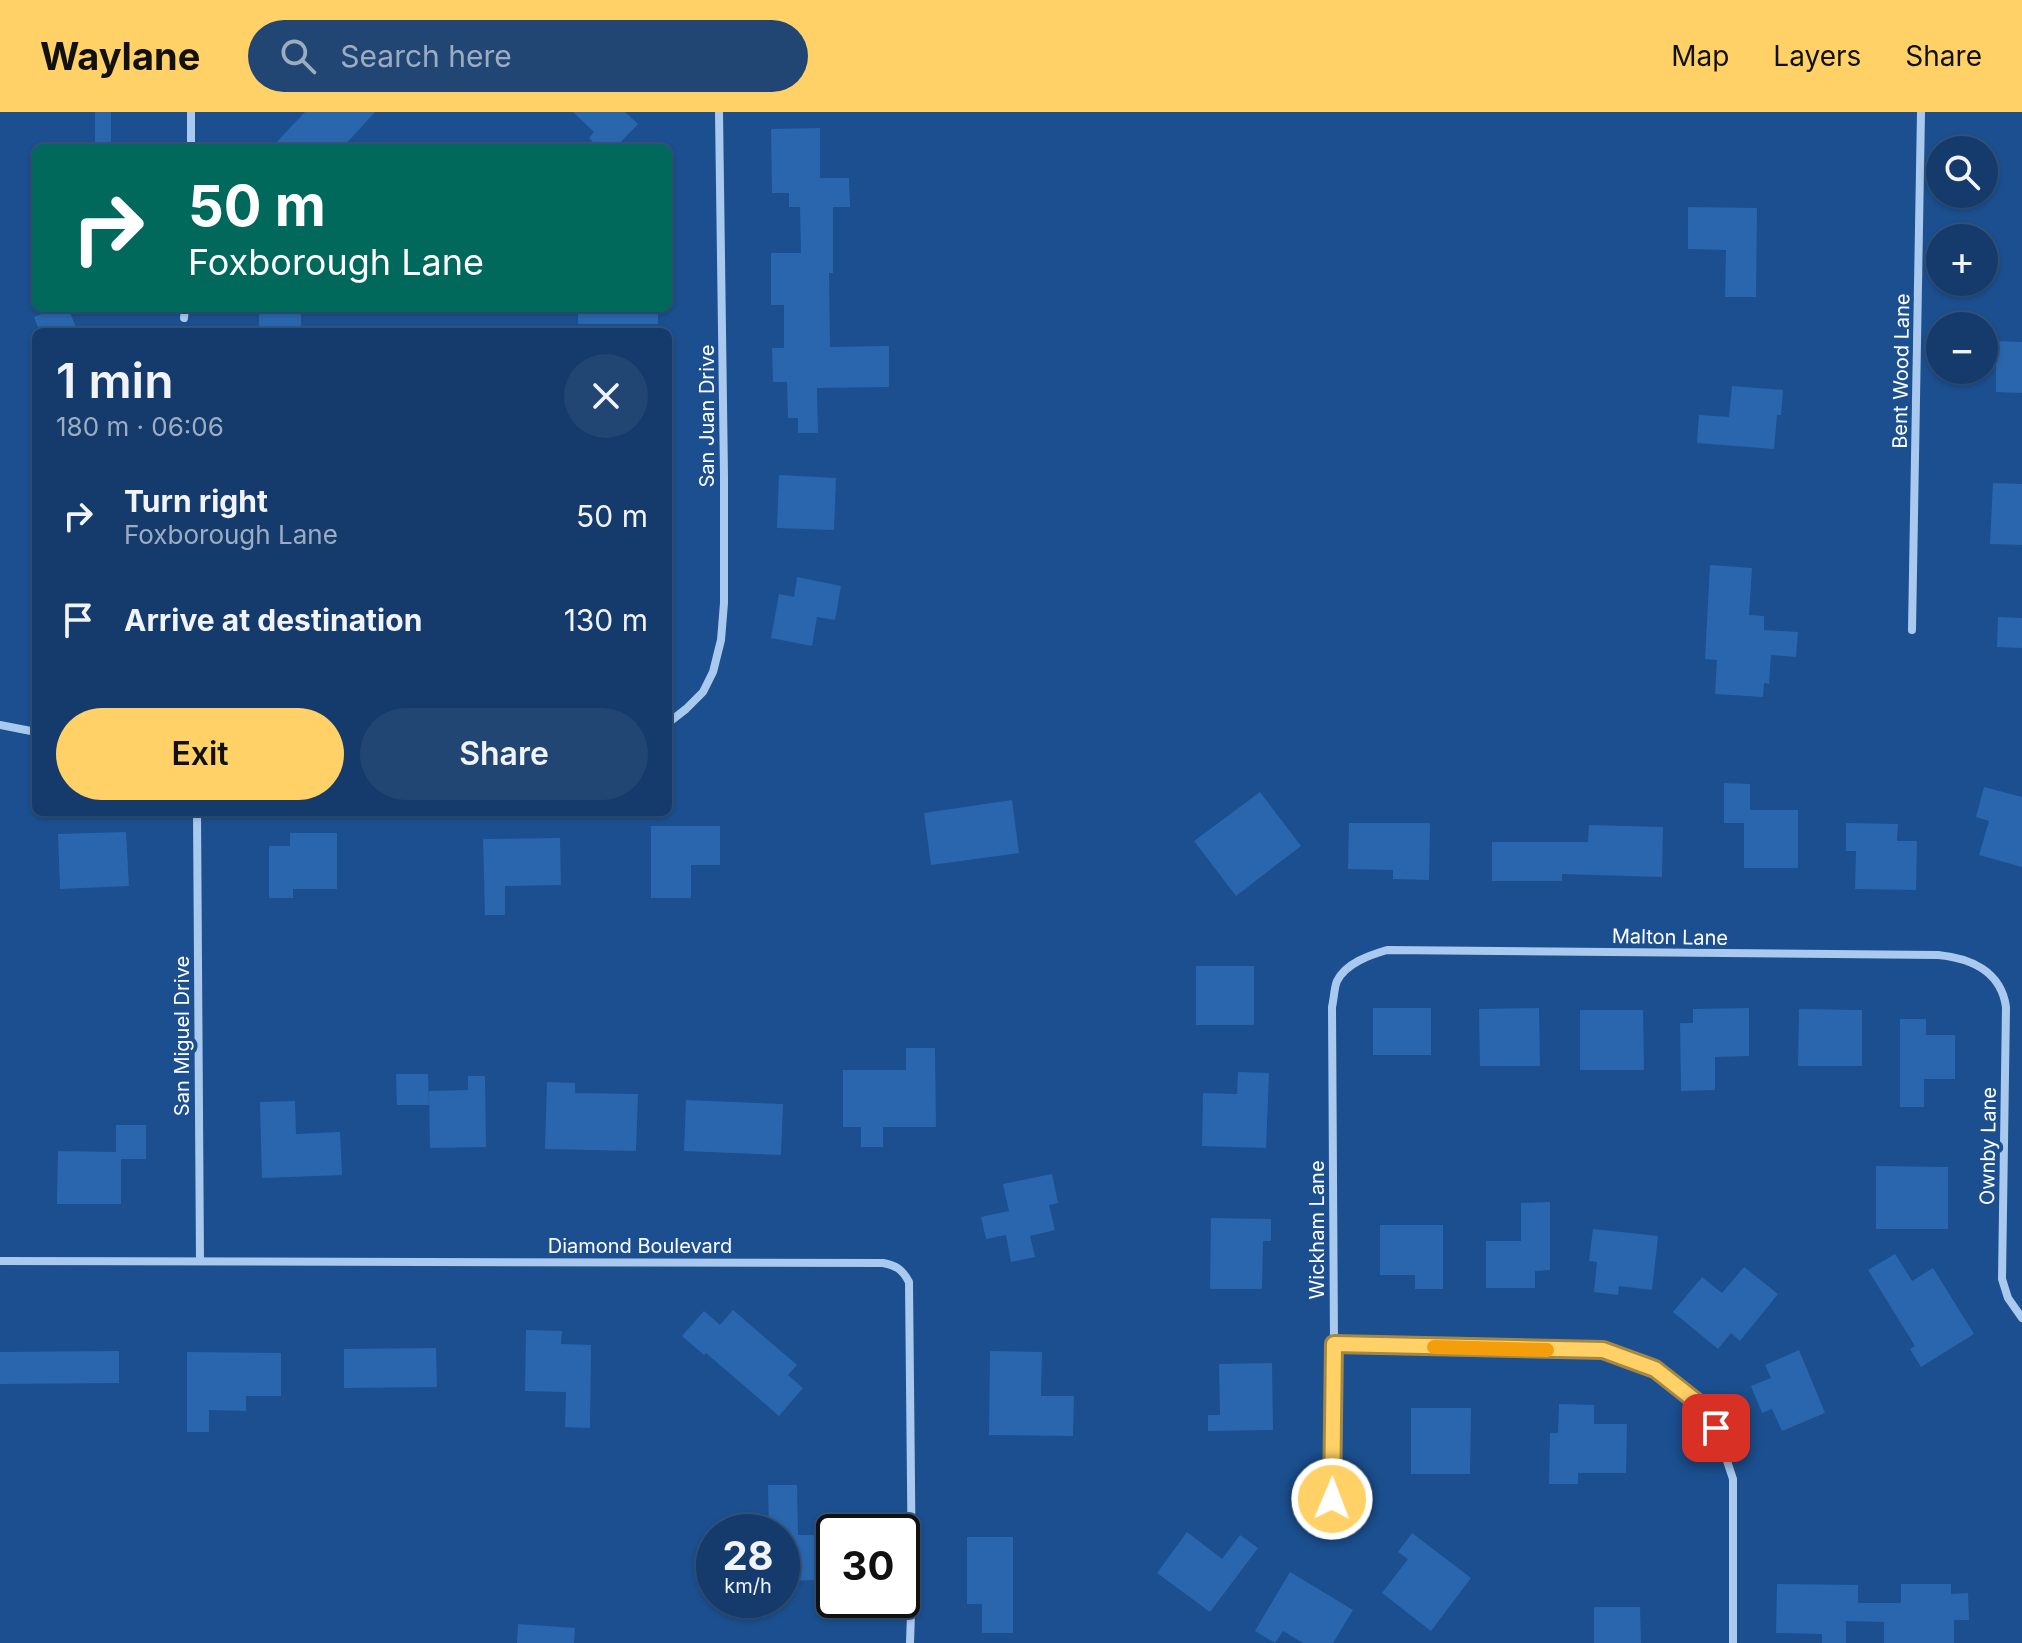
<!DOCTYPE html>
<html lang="en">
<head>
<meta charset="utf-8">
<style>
	body { margin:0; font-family:Inter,sans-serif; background:#214673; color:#f1f3f6; height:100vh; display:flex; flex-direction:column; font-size:30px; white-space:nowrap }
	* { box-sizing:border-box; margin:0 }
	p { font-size:26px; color:#9dadc1 }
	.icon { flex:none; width:44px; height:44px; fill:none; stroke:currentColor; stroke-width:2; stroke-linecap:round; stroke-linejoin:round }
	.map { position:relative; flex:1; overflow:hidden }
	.panel { position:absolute; left:32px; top:216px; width:640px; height:488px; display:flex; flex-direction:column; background:#143b6b; border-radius:12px; box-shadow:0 2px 6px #0004,0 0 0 2px #33557e }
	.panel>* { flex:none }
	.banner { position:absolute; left:32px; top:32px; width:640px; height:168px; border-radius:12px; box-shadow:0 2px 6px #0004,0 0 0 2px #33557e; background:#00695c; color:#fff; overflow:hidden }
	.buttons { position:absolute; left:1926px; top:24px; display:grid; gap:16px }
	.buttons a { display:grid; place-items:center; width:72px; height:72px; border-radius:50%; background:#143b6b; box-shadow:0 2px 6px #0004,0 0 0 2px #33557e; font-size:40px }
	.speed { position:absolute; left:696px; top:1402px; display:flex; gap:16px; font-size:40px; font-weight:700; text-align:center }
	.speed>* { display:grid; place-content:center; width:104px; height:104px; border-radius:50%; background:#143b6b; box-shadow:0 2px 6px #0004,0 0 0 2px #33557e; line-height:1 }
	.speed small { font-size:20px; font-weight:400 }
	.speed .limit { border:4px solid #111; border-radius:12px; background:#fff; color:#111 }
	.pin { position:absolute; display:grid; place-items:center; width:68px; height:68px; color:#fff; margin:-34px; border-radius:16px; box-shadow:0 4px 12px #0006 }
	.me { position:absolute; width:88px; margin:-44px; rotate:1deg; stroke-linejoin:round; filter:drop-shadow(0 0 6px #0008) }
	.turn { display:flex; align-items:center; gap:28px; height:168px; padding:0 24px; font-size:36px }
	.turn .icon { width:104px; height:104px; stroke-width:2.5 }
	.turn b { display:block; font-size:56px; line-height:68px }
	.round { display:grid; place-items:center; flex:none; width:84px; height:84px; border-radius:42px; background:#214673 }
	.summary { display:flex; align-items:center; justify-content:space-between; height:136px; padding:0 24px }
	h1 { font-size:48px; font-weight:600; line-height:60px }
	.action { display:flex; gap:16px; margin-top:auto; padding:16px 24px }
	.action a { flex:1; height:92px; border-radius:48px; background:#ffd166; color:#111; font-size:32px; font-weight:600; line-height:92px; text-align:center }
	.action a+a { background:#214673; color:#f1f3f6 }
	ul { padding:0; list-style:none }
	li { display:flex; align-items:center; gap:24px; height:104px; padding:0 24px }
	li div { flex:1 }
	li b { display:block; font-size:30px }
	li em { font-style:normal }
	header { display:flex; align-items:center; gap:48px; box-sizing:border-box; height:112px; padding:0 40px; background:#ffd166; color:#111 }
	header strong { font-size:38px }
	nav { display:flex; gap:44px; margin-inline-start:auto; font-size:28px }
	.search { width:560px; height:72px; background:#214673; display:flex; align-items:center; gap:20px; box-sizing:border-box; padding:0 28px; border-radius:44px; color:#9dadc1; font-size:30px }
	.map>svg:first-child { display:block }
	.building { fill:#2a66ad }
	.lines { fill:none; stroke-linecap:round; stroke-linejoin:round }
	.minor { stroke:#a9c9ee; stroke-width:8 }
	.route-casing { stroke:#a68842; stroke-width:20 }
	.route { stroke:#ffd166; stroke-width:14 }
	.slow { stroke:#f59e0b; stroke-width:14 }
	.labels { text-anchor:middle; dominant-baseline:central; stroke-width:8; stroke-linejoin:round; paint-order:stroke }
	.street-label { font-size:20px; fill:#fff; stroke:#1b4f8f }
</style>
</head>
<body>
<header>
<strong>Waylane</strong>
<div class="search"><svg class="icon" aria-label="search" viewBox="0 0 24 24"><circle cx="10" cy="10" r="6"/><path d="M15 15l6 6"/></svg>Search here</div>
<nav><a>Map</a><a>Layers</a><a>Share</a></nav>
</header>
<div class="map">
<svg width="2022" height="1531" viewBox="0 0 2022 1531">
	<rect width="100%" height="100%" fill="#1b4f8f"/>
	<g class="building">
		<rect x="95" y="0" width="16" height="31"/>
		<polygon points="305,0 375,0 342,36 271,36"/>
		<polygon points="573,0 625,0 638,12 615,36 599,36 589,26 594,20"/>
		<polygon points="820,16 820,66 849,66 850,95 833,95 833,161 829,161 830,235 889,234 889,275 817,276 818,321 798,321 798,306 788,306 787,270 773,270 772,236 784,236 784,193 771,193 771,141 801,141 800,95 789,95 789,81 772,81 771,17"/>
		<polygon points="1688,95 1757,96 1756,185 1725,185 1726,138 1688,137"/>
		<polygon points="57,196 68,196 78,220 40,220 34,205"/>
		<rect x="259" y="196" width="42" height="24"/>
		<rect x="578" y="196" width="80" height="16"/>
		<polygon points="1996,229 2022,230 2022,281 1996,280"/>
		<polygon points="1732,274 1783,278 1781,303 1777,303 1774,337 1697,331 1699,303 1729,305"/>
		<polygon points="779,363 836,366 834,418 777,416"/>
		<polygon points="1993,371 2022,372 2022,433 1990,432"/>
		<polygon points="1710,453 1752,456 1749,503 1764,504 1764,518 1798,520 1796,545 1771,543 1769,572 1764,571 1763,585 1715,582 1717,548 1705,547"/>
		<polygon points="797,465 841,474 835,508 817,505 812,534 771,526 779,482 794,485"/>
		<polygon points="1998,505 2022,506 2022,536 1997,535"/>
		<polygon points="1724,671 1750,672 1750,698 1798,698 1798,756 1744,756 1744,711 1724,711"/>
		<polygon points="1984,675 2022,685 2022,755 1979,743 1989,709 1976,705"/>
		<polygon points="1260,680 1301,734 1236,784 1194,729"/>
		<polygon points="1012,688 1019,741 931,753 924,701"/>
		<polygon points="1349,711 1430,711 1429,768 1393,767 1393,758 1348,757"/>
		<polygon points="1846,711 1898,712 1897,729 1917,729 1916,778 1855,777 1856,739 1846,739"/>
		<polygon points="1589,713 1663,715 1662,765 1562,762 1562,769 1492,769 1492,730 1588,730"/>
		<polygon points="651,714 720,714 720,753 691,753 691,786 651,786"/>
		<polygon points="126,720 129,774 60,777 58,722"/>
		<polygon points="290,721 337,721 337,777 293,777 293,786 269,786 269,734 290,734"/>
		<polygon points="560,726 561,773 505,774 505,803 485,803 483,727"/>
		<rect x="1196" y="854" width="58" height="59"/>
		<rect x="1373" y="896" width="58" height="47"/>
		<polygon points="1539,896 1540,954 1480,954 1479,897"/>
		<polygon points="1749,896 1749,944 1715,945 1715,978 1681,979 1680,911 1693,911 1693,897"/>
		<polygon points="1799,897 1862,898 1862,954 1798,954"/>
		<polygon points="1580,898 1643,898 1644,958 1580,958"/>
		<polygon points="1900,907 1926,907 1926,923 1955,923 1955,967 1924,967 1924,995 1900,995"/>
		<polygon points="906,936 935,936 936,1015 883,1015 883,1035 861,1035 861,1015 843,1015 843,958 906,958"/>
		<polygon points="1238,960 1269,961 1266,1036 1202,1034 1203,981 1237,982"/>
		<polygon points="396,962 428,962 429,993 397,993"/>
		<polygon points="468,964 485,964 486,1035 430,1036 429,979 468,978"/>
		<polygon points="547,970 575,971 575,981 638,982 636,1039 545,1037"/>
		<polygon points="686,988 783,992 781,1043 684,1039"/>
		<polygon points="295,989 296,1022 340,1020 342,1063 262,1066 260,990"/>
		<polygon points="116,1013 146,1013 146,1047 121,1047 121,1092 57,1092 58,1039 116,1040"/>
		<polygon points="1876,1054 1948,1055 1948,1117 1876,1117"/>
		<polygon points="1052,1062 1058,1091 1049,1093 1055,1118 1030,1124 1035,1145 1011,1150 1006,1123 986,1127 981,1105 1009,1099 1003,1072"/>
		<polygon points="1550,1090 1550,1158 1535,1159 1535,1176 1486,1176 1486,1129 1521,1129 1521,1091"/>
		<polygon points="1211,1106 1271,1107 1271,1129 1263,1129 1262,1177 1210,1177"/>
		<polygon points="1380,1113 1443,1113 1443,1177 1415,1177 1415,1163 1380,1163"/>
		<polygon points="1593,1117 1658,1124 1652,1178 1619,1174 1618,1183 1594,1180 1597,1150 1589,1149"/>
		<polygon points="1895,1142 1912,1169 1933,1156 1974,1222 1921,1255 1910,1237 1915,1234 1868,1158"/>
		<polygon points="1744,1155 1778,1182 1740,1229 1731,1221 1718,1237 1673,1200 1702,1165 1722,1181"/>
		<polygon points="733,1198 797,1253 788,1263 803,1276 779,1304 706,1241 704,1243 682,1224 704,1199 720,1213"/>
		<polygon points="526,1218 562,1219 561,1232 591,1233 590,1316 565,1315 566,1280 525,1279"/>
		<polygon points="436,1236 437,1275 344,1276 344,1237"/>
		<polygon points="1799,1238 1825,1301 1782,1319 1772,1297 1762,1301 1751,1274 1771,1266 1765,1253"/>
		<polygon points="119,1239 119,1271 0,1272 0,1240"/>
		<polygon points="990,1239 1042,1240 1041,1284 1074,1284 1073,1324 989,1323"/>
		<polygon points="187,1240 281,1241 281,1284 246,1284 246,1299 209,1298 209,1320 187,1320"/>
		<polygon points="1272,1251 1273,1318 1208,1319 1208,1303 1220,1303 1219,1252"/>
		<polygon points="1559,1292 1594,1293 1594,1312 1627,1312 1626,1361 1578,1361 1578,1372 1549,1372 1550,1321 1558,1321"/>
		<polygon points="1411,1296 1471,1296 1470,1362 1411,1362"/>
		<polygon points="768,1373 797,1373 798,1423 814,1423 815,1468 782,1469 782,1420 769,1420"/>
		<polygon points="1187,1420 1222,1447 1240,1423 1258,1436 1210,1500 1157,1461"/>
		<polygon points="1412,1421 1471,1466 1431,1519 1382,1481 1408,1447 1398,1440"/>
		<polygon points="967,1425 1013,1425 1013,1521 982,1521 982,1492 967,1492"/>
		<polygon points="1290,1460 1353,1498 1333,1531 1303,1531 1283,1519 1275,1531 1255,1519"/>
		<polygon points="1777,1472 1858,1473 1858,1491 1901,1491 1901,1472 1951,1472 1951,1482 1968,1481 1969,1508 1954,1508 1954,1531 1884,1531 1884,1510 1846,1509 1846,1531 1822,1531 1822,1522 1776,1521"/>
		<polygon points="1594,1495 1640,1495 1641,1531 1594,1531"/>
		<polygon points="518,1512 575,1516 574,1531 517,1531"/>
	</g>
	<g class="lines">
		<g class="minor">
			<polyline points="191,36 191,0"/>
			<polyline points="184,206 185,196"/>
			<polyline points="1912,518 1921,0"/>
			<polyline points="668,611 686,597 703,580 713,560 721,528 724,491 724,364 719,0"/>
			<polyline points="0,613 36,620"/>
			<polyline points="197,700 200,1148"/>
			<path d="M0,1149L883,1151C897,1154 902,1157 909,1170L912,1472L910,1531"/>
			<polyline points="1334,1232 1603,1238 1655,1257 1681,1274 1702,1294 1716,1316 1733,1367 1733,1531"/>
			<path d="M1332,1387L1334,1232L1332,895C1334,887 1334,876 1337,869C1346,851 1370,843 1387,838L1938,843C1970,846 2001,859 2006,895L2002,1167L2008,1186L2022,1206"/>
		</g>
	</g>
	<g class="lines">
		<defs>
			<polyline id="route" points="1332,1387 1334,1232 1603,1238 1655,1257 1702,1294 1716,1316"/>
		</defs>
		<use href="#route" class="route-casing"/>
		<use href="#route" class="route"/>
		<polyline class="slow" points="1434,1235 1547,1238"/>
	</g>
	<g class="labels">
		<g class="street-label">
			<text transform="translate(1901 259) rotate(-89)">Bent Wood Lane</text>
			<text transform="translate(707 304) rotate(-90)">San Juan Drive</text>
			<text transform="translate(1670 825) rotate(1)">Malton Lane</text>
			<text transform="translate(182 924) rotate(-90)">San Miguel Drive</text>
			<text transform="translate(1988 1034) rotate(-89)">Ownby Lane</text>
			<text transform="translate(1317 1118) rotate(-90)">Wickham Lane</text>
			<text x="640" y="1134">Diamond Boulevard</text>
		</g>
	</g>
</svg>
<div class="buttons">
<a><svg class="icon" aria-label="search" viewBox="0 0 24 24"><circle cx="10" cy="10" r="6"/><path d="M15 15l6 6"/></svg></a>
<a>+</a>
<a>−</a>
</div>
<div class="speed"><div>28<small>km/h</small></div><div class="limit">30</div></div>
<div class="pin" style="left:1716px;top:1316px;background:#d93025"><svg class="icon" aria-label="arrive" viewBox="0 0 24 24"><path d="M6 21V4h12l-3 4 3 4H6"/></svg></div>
<svg class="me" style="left:1332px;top:1387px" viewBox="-20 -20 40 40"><circle r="17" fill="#ffd166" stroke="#fff" stroke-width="3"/><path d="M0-11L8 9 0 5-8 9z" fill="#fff"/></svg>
<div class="banner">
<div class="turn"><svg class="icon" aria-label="right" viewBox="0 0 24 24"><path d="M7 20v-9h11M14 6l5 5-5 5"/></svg><div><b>50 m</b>Foxborough Lane</div></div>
</div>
<section class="panel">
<div class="summary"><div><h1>1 min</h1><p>180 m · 06:06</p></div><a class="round"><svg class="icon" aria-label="close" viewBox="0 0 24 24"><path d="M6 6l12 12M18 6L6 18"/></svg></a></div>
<ul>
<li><svg class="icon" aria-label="right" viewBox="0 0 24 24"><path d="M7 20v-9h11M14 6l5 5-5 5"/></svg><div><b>Turn right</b><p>Foxborough Lane</p></div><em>50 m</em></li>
<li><svg class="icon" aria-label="arrive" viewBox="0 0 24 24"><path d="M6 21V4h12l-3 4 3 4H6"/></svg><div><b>Arrive at destination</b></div><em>130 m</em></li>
</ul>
<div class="action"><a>Exit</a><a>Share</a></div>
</section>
</div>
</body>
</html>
